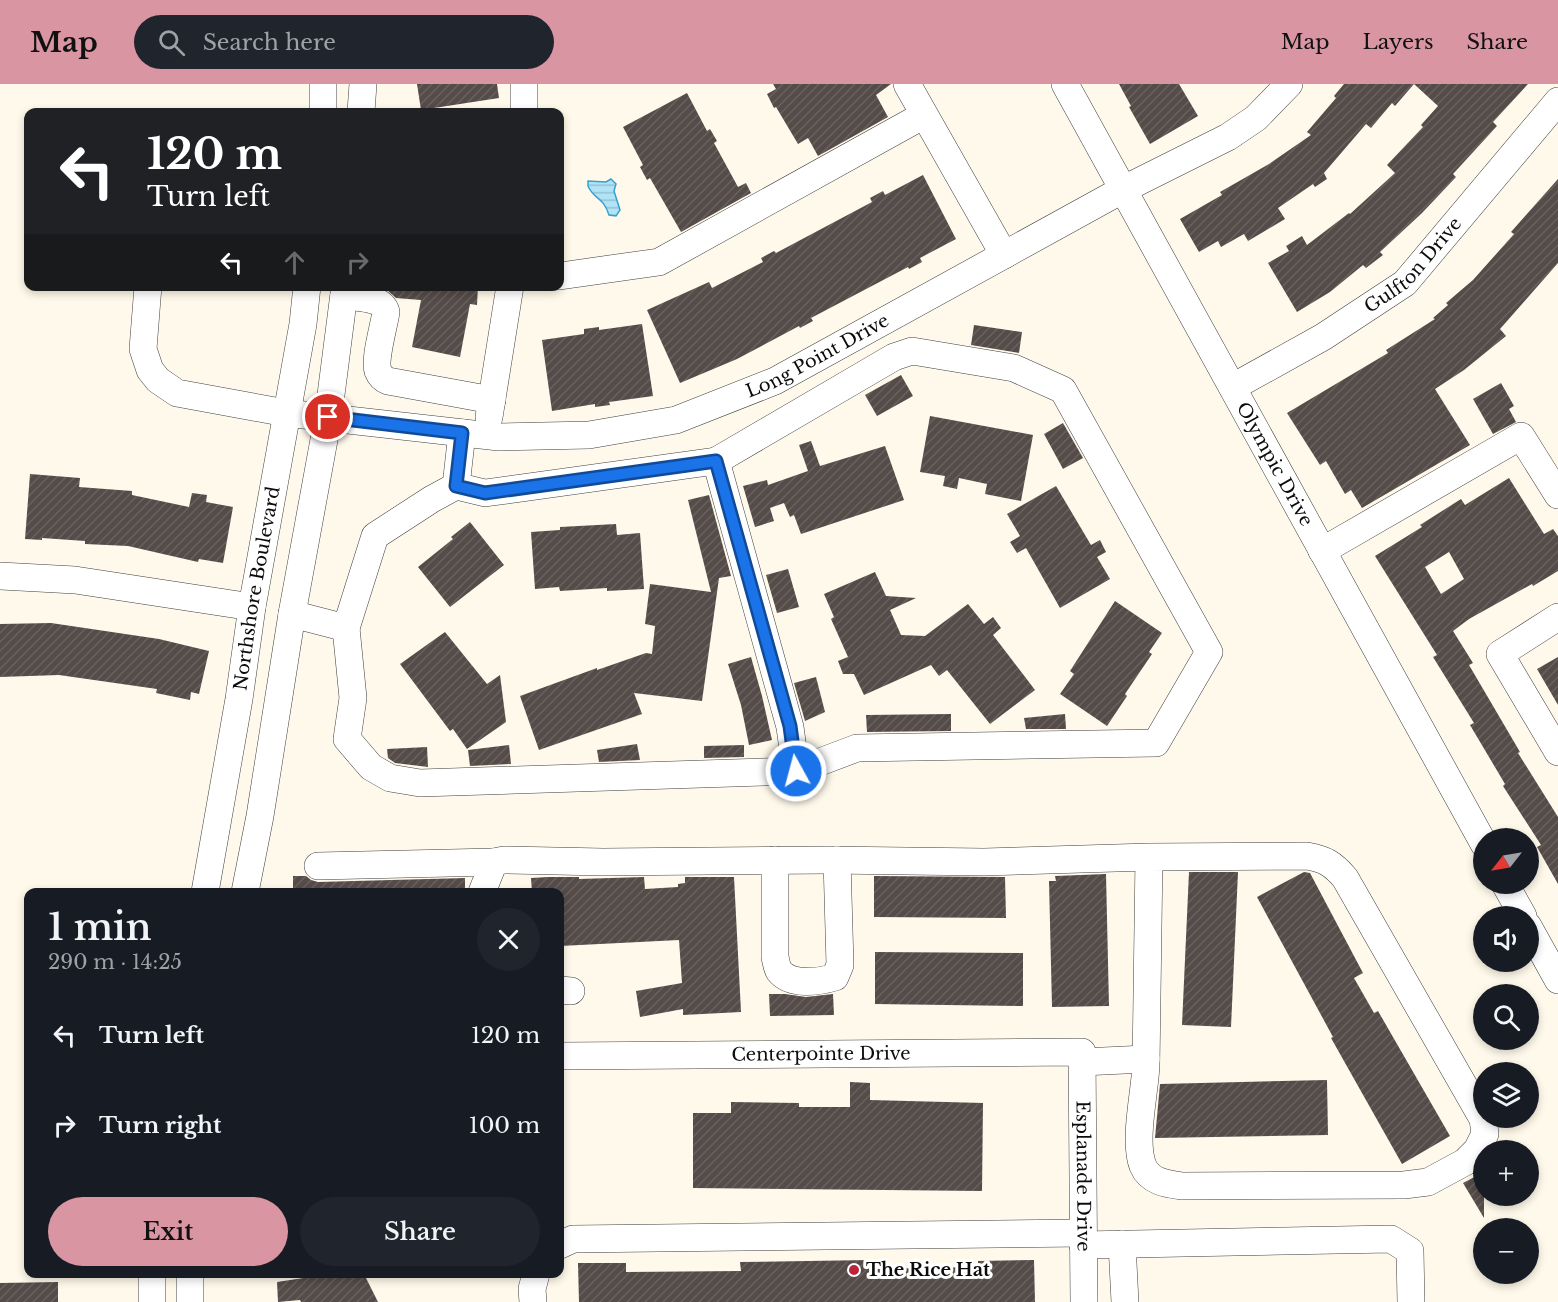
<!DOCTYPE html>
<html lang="en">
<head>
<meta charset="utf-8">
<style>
	body { margin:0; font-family:"Libre Baskerville",serif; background:#20242c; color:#f1f3f6; height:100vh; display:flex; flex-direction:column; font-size:22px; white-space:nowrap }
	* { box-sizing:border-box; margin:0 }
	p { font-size:20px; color:#9ea1a6 }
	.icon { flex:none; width:33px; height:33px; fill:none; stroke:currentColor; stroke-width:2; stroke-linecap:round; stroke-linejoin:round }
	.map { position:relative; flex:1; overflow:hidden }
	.panel { position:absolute; left:24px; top:804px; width:540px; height:390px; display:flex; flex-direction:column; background:#171b24; border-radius:12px; box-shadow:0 3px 9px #0003 }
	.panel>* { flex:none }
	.top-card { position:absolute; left:24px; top:24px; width:540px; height:183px; border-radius:12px; box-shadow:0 3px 9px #0003; background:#202124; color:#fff; overflow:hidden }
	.needle { width:39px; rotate:239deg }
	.controls { position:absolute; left:1473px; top:744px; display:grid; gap:12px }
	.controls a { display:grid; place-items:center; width:66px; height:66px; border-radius:50%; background:#171b24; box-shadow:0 3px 9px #0003; font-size:30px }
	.pin { position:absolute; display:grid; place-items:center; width:51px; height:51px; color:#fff; margin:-26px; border:3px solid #fff; border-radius:50%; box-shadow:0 2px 6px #0007 }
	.me { position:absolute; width:66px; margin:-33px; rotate:353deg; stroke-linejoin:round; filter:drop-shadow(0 0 4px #0008) }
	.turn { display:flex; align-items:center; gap:21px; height:126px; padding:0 24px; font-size:27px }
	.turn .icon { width:78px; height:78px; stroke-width:2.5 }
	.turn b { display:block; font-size:42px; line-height:51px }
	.lanes { display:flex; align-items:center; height:57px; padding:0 24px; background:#0003; justify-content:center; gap:30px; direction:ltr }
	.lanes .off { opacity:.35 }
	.round { display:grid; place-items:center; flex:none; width:63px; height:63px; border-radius:32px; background:#20242c }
	.summary { display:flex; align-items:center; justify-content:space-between; height:102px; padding:0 24px }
	h1 { font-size:36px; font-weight:600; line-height:45px }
	.primary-button { display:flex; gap:12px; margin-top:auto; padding:12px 24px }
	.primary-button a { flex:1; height:69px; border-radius:36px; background:#d996a2; color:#111; font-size:24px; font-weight:600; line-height:69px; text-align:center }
	.primary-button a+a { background:#20242c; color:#f1f3f6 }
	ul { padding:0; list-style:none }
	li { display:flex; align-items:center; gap:18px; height:90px; padding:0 24px }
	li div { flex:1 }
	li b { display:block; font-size:22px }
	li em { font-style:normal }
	header { display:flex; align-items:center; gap:36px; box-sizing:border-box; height:84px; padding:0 30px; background:#d996a2; color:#111 }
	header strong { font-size:28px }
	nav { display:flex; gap:33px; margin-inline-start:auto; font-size:21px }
	.search { width:420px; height:54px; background:#20242c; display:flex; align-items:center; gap:15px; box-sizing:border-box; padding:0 21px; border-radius:33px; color:#9ea1a6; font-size:22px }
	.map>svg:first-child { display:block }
	.water { fill:url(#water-rules); stroke:#37a1cd; stroke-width:1.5 }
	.building { fill:url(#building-hatch); fill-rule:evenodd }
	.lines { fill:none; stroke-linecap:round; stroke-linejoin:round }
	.minor-casing { stroke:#3f3f3f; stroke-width:28 }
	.minor { stroke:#fff; stroke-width:27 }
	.route-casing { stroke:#114b97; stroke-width:15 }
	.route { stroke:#1a73e8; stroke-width:10 }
	.poi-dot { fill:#bc243b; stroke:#fff; stroke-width:2 }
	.labels { text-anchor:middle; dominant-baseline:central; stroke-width:6; stroke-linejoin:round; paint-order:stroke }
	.street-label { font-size:18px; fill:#0c0c0c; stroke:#fff }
	.poi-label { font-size:18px; font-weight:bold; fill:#0c0c0c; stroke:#fff; text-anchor:start }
</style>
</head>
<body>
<header>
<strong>Map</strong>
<div class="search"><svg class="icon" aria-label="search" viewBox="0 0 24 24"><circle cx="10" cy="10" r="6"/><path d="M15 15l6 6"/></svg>Search here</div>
<nav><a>Map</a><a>Layers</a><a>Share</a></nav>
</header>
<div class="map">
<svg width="1558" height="1218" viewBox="0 0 1558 1218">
	<defs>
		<pattern id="water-rules" width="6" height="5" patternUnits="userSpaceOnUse" patternTransform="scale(1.5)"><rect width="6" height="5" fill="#b0e3f6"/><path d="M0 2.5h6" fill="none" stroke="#96c2d2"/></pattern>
		<pattern id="building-hatch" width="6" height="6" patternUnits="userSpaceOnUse" patternTransform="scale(1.5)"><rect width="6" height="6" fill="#554c49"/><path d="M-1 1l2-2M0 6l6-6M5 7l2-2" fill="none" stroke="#68615f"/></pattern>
	</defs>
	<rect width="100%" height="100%" fill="#fff9eb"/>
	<path class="water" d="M611,95L616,100L614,107L620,126L616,132L609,131C603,112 594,116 588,102V97L606,98Z"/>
	<g class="building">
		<polygon points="417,0 497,0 499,14 421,26"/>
		<polygon points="773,0 891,0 876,11 888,33 818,72 808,54 798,60 776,23 774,24 767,10 776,5"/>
		<polygon points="1119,0 1179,0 1198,32 1150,60 1129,23 1131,22"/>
		<polygon points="1344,0 1414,0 1395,22 1392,19 1371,44 1366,40 1324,89 1327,95 1315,103 1313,100 1278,124 1285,135 1248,157 1244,150 1221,163 1218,157 1199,168 1180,135 1222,111 1220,108 1269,80 1311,51 1307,48 1336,14 1334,12"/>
		<polygon points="1414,0 1528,0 1493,38 1497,42 1453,90 1456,93 1422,129 1380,168 1383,171 1366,184 1363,181 1330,208 1297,228 1268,179 1289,167 1286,162 1302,152 1307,161 1349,129 1350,130 1395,89 1387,81 1423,43 1421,41 1438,22"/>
		<polygon points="687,9 707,47 710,45 717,57 714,59 738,103 746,99 751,109 681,148 650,94 647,96 640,83 643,81 623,43"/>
		<polygon points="923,91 956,155 920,174 922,178 909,185 908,183 811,234 813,237 800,244 799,242 737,275 680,299 647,226 709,198 712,204 763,178 761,174 774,167 776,169 872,118 870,114 883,107 885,111"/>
		<polygon points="1558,95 1558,179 1500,245 1506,252 1464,286 1435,305 1470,361 1362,424 1351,406 1345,410 1326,377 1320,381 1287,329 1388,269 1386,266 1435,235 1433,234 1448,221 1446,219 1473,196 1514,150 1511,148"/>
		<polygon points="387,202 478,202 477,221 470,220 460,273 412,263 421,216 396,214 386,205"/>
		<polygon points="642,240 653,312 609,318 610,321 595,323 595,320 552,327 542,256 584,250 584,245 599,243 599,246"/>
		<polygon points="974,241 1022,248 1019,269 971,261"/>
		<polygon points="901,291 913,312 877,332 865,311"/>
		<polygon points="1501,299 1514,322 1509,325 1516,338 1493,350 1473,315"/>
		<polygon points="930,332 1033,351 1021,417 985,410 987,400 959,394 957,405 943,402 945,392 920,388"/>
		<polygon points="1063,339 1083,374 1063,385 1044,350"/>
		<polygon points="811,357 820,382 885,362 904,416 801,450 794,431 790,433 784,419 770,424 774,437 755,443 743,402 767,396 768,401 808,387 799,361"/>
		<polygon points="30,390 80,394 79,403 132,407 132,411 189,423 192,409 207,411 206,418 233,423 223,479 199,475 198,478 128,462 85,460 85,457 42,454 42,456 25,455"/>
		<path d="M1509,394L1544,450L1553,445L1558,452V487L1533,502L1532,500L1469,535L1453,547L1473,579L1469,581L1520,668L1518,669L1558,733V800L1537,763L1541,761L1503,702L1505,700L1470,641L1474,639L1433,573L1437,571L1375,472L1422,443L1420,441L1461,415L1465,421ZM1449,468L1464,495L1441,510L1425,483Z"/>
		<polygon points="1056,402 1091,461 1100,456 1106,468 1097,473 1110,495 1060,524 1026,464 1017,469 1010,458 1020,452 1007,430"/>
		<polygon points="709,411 731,492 719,494 702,617 634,609 642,630 539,666 520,612 597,584 597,586 646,569 652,570 655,542 645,540 650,500 711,508 688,416"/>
		<polygon points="470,438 504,481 450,523 418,483 453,455 451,453"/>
		<polygon points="616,440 617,451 640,449 644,505 607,507 607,504 560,507 559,503 535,505 531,448 560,446 560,443"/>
		<polygon points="788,485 799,523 777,529 766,491"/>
		<polygon points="875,488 886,512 916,514 890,526 901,551 925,552 968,520 984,540 993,533 1001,544 993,551 1035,606 990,640 947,586 939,592 931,581 864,611 854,590 843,590 838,577 848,573 831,535 834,533 824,510"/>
		<polygon points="1115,517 1162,549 1149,568 1152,570 1125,610 1127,612 1107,642 1060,610 1074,590 1070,587"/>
		<polygon points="51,539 159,555 209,567 199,610 191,608 190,616 156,609 157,605 59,591 0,593 0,540"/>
		<polygon points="445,548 487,600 500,591 506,638 467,665 453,645 450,647 400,580"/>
		<polygon points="751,573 762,612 772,656 749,661 741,621 728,580"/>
		<polygon points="1558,573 1558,621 1537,585"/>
		<polygon points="816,593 825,628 805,637 794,599"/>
		<polygon points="951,630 951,647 867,648 866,631"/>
		<polygon points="1065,630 1066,645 1026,645 1024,634"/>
		<polygon points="637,660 640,676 599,678 597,666"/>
		<polygon points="509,661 511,680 470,682 468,666"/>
		<polygon points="744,661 744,673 704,674 704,662"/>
		<polygon points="427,663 428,683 395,679 388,674 387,665"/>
		<polygon points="1189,788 1238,788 1231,943 1182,941"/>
		<polygon points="1304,788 1310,789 1363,889 1354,894 1374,929 1378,927 1450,1052 1402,1080 1331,954 1333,953 1257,813"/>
		<polygon points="1106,790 1109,922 1052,923 1049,797 1056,797 1055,792"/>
		<polygon points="293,792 306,792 311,796 318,798 465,794 465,808 293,808"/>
		<polygon points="874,792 1005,793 1006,834 874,833"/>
		<polygon points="548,793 579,793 579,795 644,793 645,805 678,803 678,800 685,799 685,793 734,793 741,928 683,931 683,925 640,933 636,907 682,899 679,856 560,862 560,808 532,808 531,794"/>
		<polygon points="875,868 1023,869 1023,922 875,920"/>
		<polygon points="769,910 785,910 806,913 833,910 834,931 770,932"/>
		<polygon points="1327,996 1328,1051 1155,1054 1160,1000"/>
		<polygon points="850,998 870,999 870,1016 983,1019 982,1107 693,1104 693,1029 731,1029 731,1018 799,1019 799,1023 850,1023"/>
		<polygon points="1484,1088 1484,1134 1463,1099"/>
		<polygon points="870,1176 870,1185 978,1183 978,1177 1034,1176 1035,1218 579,1218 578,1179 626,1179 626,1188 741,1187 740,1178"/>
		<polygon points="309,1190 364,1190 378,1218 301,1218 300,1216 278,1218 277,1198 310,1193"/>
		<polygon points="58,1198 58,1218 0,1218 0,1199"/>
	</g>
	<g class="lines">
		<defs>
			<g id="minor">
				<polyline points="524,0 524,28"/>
				<polyline points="907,0 1004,171"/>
				<path id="s1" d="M1065,0L1484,760"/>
				<polyline points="323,28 323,0"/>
				<polyline points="361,28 363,0"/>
				<polyline points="560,192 659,178 924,31"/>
				<path id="s2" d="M148,202L143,265L150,286L158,296L177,309L286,329L499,353L589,351L676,336L775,297L1122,106L1228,53L1256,34L1289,0"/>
				<path d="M344,212C357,214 382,213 386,228C384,242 374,275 378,287C380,292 383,295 388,297L492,316"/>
				<path id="s3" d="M1233,303L1323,253L1405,199L1558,17"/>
				<polyline points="489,333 510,202"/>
				<polyline points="716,377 894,273 912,267 1014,284 1063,306 1209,568 1156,659 857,664 796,687"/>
				<polyline points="1322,467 1521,352 1558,411"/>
				<polyline points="0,492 75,496 252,523"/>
				<polyline points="292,530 346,544 375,452 432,415 456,402 462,349"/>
				<polyline points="1558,533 1500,570 1558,668"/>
				<polyline points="346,544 353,614 347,655 371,683 390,694 420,699 796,687 790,643 716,377 485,409 456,402"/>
				<path d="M775,776V873C776,877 777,884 779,887C791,902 819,898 835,893L840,881L837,776"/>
				<polyline points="318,782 494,778"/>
				<polyline points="1505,800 1523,832"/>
				<path id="s4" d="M205,808L239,615L252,523L303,240L307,202"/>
				<polyline points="245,808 260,732 292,530 328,334 345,202"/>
				<path d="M482,808L494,778L504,776L603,778L829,776L984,778L1149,773L1307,772C1325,775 1333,780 1345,794L1483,1035L1485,1050L1477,1066L1465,1078L1428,1098L1404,1101L1182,1102C1167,1100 1150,1098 1143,1082C1133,1057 1145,1008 1146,981C1147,912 1148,842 1149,773"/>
				<polyline points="1528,842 1558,896"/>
				<polyline points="560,906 571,907"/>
				<path id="s5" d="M560,972L1082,968L1084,1218"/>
				<polyline points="1082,978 1146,975"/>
				<polyline points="1122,1160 1125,1218"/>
				<polyline points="560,1161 573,1155 1083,1149"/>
				<polyline points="1083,1161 1391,1155 1410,1167 1411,1218"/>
				<polyline points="152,1190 152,1218"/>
				<polyline points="190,1218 190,1190"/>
				<polyline points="533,1218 532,1205 536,1190"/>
			</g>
		</defs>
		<use href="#minor" class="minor-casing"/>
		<use href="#minor" class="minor"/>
	</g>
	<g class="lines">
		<defs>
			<polyline id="route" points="328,333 462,349 456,402 485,409 716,377 790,642 796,687"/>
		</defs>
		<use href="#route" class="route-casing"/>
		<use href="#route" class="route"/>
	</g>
	<circle class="poi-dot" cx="854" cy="1186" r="6"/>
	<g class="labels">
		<g class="street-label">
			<text stroke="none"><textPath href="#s3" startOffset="219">Gulfton Drive</textPath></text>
			<text stroke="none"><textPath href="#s2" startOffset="780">Long Point Drive</textPath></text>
			<text stroke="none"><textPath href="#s1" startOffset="434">Olympic Drive</textPath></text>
			<text stroke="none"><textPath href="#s4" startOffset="308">Northshore Boulevard</textPath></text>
			<text stroke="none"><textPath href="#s5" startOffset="261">Centerpointe Drive</textPath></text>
			<text stroke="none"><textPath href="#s5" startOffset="646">Esplanade Drive</textPath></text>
		</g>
		<g class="poi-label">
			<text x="866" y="1186">The Rice Hat</text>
		</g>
	</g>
</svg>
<div class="controls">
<a><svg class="needle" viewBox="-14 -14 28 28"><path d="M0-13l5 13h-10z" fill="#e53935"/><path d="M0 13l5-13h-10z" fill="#9ea1a6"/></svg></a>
<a><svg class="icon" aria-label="sound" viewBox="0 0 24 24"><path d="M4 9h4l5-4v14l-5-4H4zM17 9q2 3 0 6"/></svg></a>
<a><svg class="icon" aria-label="search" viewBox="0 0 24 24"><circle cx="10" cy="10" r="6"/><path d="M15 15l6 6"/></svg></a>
<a><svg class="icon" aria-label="layers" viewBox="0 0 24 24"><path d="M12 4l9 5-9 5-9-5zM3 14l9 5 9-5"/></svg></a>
<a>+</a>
<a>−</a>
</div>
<div class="pin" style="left:328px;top:333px;background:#d93025"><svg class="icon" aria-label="arrive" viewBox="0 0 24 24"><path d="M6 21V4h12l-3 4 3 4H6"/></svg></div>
<svg class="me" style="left:796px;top:687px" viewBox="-20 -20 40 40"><circle r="17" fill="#1a73e8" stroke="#fff" stroke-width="3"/><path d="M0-11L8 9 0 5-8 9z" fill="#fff"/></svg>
<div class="top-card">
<div class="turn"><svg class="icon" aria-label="left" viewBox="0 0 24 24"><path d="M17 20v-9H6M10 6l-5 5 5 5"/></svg><div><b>120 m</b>Turn left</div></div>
<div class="lanes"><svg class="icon" aria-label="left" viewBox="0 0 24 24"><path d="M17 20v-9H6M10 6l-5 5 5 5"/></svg><svg class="icon off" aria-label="ahead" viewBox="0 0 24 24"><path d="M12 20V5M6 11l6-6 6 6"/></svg><svg class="icon off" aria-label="right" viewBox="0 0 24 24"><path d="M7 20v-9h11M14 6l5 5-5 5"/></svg></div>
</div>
<section class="panel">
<div class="summary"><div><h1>1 min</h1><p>290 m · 14:25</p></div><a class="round"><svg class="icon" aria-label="close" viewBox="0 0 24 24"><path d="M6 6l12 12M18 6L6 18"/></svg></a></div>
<ul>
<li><svg class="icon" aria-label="left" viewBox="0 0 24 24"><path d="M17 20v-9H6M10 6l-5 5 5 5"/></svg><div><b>Turn left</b></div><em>120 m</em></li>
<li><svg class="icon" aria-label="right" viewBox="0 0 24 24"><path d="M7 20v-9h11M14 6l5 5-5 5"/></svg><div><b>Turn right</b></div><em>100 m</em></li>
</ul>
<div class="primary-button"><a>Exit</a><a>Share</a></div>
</section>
</div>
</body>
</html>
